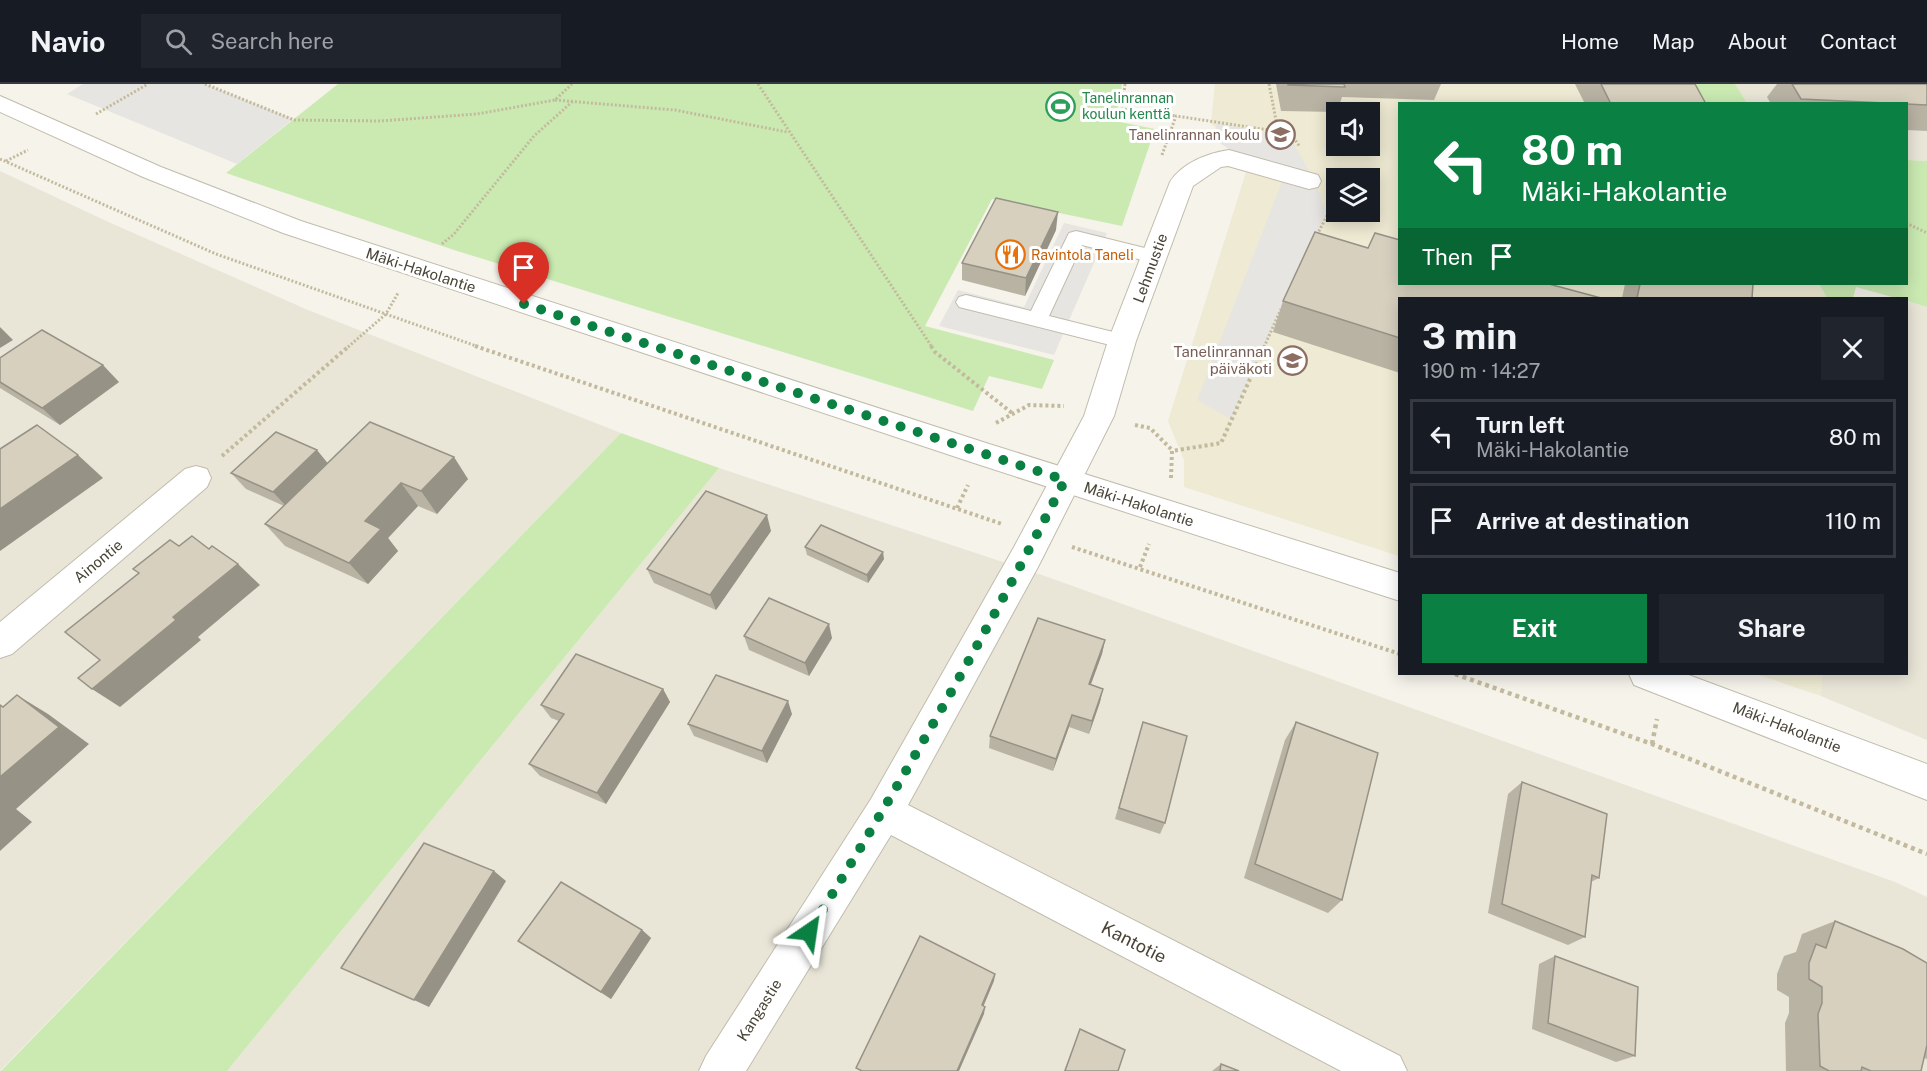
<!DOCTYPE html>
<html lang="en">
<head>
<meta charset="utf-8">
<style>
	body { margin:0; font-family:"Public Sans",sans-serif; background:#20242c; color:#f1f3f6; height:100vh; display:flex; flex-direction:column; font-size:22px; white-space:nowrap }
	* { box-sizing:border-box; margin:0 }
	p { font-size:20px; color:#9ea1a6 }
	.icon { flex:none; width:33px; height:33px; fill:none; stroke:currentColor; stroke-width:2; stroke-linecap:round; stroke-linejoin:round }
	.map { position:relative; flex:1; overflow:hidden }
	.sheet { position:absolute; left:1398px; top:213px; width:510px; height:378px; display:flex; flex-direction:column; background:#171b24; border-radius:0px; box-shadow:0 3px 15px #0003 }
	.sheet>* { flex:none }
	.banner { position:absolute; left:1398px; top:18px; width:510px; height:183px; border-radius:0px; box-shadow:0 3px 15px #0003; background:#0b8043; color:#fff; overflow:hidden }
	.buttons { position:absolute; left:1326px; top:18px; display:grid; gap:12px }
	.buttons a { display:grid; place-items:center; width:54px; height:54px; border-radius:0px; background:#171b24; box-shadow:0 3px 15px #0003; font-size:30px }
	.pin { position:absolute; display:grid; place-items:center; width:51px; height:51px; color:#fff; margin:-62px -26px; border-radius:50% 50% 50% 0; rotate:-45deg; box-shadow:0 0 6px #0007 }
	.pin .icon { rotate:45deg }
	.me { position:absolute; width:66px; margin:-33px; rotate:32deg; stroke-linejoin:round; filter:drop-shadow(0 0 4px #0008) }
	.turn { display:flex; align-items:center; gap:21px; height:126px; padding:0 24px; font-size:27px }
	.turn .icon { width:78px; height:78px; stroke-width:2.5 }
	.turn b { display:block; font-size:42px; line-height:51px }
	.then { display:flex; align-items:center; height:57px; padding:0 24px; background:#0003; gap:12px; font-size:22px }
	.round { display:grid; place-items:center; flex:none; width:63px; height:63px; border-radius:0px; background:#20242c }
	.overview { display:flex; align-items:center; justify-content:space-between; height:102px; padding:0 24px }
	h1 { font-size:36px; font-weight:700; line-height:45px }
	.action { display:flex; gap:12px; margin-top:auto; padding:12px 24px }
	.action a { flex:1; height:69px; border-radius:0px; background:#0b8043; color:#fff; font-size:24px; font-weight:700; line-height:69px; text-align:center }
	.action a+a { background:#20242c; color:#f1f3f6 }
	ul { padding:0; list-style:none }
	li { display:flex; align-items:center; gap:18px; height:75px; margin:0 12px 9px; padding:0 12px; border:3px solid #363941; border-radius:0px }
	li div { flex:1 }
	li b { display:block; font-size:22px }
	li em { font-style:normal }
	header { display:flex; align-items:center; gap:36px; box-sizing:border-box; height:84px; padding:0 30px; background:#171b24; border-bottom:2px solid #363941 }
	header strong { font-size:28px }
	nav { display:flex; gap:33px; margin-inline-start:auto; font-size:21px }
	.search { width:420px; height:54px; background:#20242c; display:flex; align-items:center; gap:15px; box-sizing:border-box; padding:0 21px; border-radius:0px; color:#9ea1a6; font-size:22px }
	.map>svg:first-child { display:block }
	.residential { fill:#e9e6d8 }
	.education { fill:#eeead3; fill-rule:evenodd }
	.green { fill:#caeab2 }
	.parking { fill:#e6e5e1 }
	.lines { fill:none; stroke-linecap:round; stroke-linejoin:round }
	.service-casing { stroke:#c1bcac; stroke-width:2 }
	.minor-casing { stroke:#c1bcac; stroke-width:2 }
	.tertiary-casing { stroke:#c1bcac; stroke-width:2 }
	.path-far2 { stroke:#c3ba9d; stroke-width:3; stroke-dasharray:2 2; stroke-linecap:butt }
	.path-far1 { stroke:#c3ba9d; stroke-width:4; stroke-dasharray:3 3; stroke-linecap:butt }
	.path { stroke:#c3ba9d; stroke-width:4.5; stroke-dasharray:4 4; stroke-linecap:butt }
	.service { fill:#fff; fill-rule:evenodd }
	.minor { fill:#fff; fill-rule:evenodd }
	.tertiary { fill:#fff; fill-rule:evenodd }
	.wall { fill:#b9b3a4 }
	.shaded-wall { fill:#969286 }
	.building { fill:#d7d0bf; stroke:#969286; stroke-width:1.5 }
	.route { stroke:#0b8043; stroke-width:10; stroke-dasharray:0 18 }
	.labels { text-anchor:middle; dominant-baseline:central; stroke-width:6; stroke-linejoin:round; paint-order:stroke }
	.far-leisure-label { font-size:14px; fill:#27864d; stroke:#fff; text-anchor:start }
	.far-education-label { font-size:14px; fill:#785e54; stroke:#fff; text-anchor:end }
	.far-food-label { font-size:14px; fill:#c56008; stroke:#fff; text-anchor:start }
	.street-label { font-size:15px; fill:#494437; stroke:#fff }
	.education-label { font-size:15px; fill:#785e54; stroke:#fff; text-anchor:end }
	.near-street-label { font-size:18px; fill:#494437; stroke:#fff }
</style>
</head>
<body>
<header>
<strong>Navio</strong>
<div class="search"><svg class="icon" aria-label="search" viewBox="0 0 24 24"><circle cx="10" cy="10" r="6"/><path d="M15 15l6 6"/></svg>Search here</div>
<nav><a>Home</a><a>Map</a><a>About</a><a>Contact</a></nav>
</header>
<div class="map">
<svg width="1927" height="987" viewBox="0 0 1927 987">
	<rect width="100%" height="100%" fill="#f5f3ea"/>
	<g class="residential">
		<polygon points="1735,0 1927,0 1927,77 1907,76 1906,20 1747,19"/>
		<polygon points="0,87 104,136 308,226 621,349 0,987"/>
		<polygon points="1907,217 1927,223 1927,656 1821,612 1822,590 1906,590"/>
		<polygon points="719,384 1042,491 1895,798 1927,813 1927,987 227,987"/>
	</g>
	<g class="education">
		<path d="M1215,0H1684L1695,19L1400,20V200H1819L1827,214H1400L1399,472L1184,403V376L1168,337L1252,69L1211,40ZM1336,28H1370V62H1336ZM1336,94H1370V128H1336Z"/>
		<polygon points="1756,590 1822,590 1821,612"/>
	</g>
	<g class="green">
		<polygon points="338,0 1122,0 1115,37 1155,45 1122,142 992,115 925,242 1054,276 1042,305 989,292 973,327 454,166 226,89"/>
		<polygon points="1684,0 1735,0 1747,19 1695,19"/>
		<polygon points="1907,76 1927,77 1927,223 1907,217 1906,214 1896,214 1856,203 1853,214 1827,214 1819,200 1906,200"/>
		<polygon points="621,349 719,384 227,987 1,987"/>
	</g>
	<g class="parking">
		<polygon points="83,0 205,0 293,35 237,80 67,10"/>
		<polygon points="1217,39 1290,53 1317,102 1323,121 1328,128 1231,335 1197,316 1282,98 1213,55"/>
		<polygon points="1064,139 1107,149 1054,271 939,242 958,206 1024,223"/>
	</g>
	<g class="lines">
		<defs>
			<polygon id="service" points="1076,147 1161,168 1164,173 1161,178 1154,179 1082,161 1049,232 1129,252 1132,257 1129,262 1122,264 959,223 956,218 959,213 966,211 1031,227 1067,153 1069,149"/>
			<g id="minor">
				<path d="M1229,66L1318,91L1321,97L1318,103L1309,105L1228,82L1221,83L1193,102L1136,257L1114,332L1038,483L908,721L1400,972L1407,987H1341L891,751L746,987H699L706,972L871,715L1014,463L1084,332L1108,257L1170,98C1182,79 1208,69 1229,66Z"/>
				<polygon points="196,382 207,385 211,394 207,403 12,570 0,574 0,538 185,385"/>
			</g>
			<g id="tertiary">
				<polygon points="0,12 161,83 301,137 986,359 1400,489 1400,517 971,378 283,149 143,93 0,28"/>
				<polygon points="1629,590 1686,590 1927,680 1927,716 1634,601"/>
			</g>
		</defs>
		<use href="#service" class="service-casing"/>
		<use href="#minor" class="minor-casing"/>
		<use href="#tertiary" class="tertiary-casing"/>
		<g class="path-far2">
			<polyline points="205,0 294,36 380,37 477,30 555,16 572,0"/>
			<polyline points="758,0 932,263"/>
			<polyline points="1125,0 1122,25 1176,32"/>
			<polyline points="1269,0 1276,36 1275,47 1291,50 1300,63"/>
			<polyline points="555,16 675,26 787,48"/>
			<polyline points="96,30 148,0"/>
			<polyline points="1162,71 1176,32 1275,47"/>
			<polyline points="0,75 216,170 479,263"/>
			<polyline points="6,77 28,66"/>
			<polyline points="1906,139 1927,149"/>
			<polyline points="1317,151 1331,124 1328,118"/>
			<polyline points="442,160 454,150 534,52 573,17"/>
			<polyline points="348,263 386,230 398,209"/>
			<polyline points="1264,263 1281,225"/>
		</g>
		<g class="path-far1">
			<polyline points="475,262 1002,440"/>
			<polyline points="931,262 935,268 1012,329"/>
			<polyline points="996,339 1029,321 1064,322"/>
			<polyline points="1135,341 1150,344 1172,366"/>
			<polyline points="222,372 349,262"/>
			<polyline points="1171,394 1172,367 1221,359 1265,262"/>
			<polyline points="957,424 968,401"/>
			<polyline points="1072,463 1400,570"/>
			<polyline points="1140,483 1149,460"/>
		</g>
		<g class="path">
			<polyline points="1455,590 1652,660 1927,770"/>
			<polyline points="1652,660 1657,635"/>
		</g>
		<use href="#service" class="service"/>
		<use href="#minor" class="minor"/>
		<use href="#tertiary" class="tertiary"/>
	</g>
	<g class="wall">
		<polygon points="1276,0 1441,0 1434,16 1342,13 1337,28 1281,27"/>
		<polygon points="1575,0 1695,0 1706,20 1585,20"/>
		<polygon points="1775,0 1927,0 1927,47 1906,46 1906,20 1771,20 1767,13 1777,0"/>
		<polygon points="1056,146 1025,212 962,196 962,179"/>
		<polygon points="1368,164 1400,214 1400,289 1273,248 1283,217"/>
		<polygon points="1614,200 1753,200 1752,214 1622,214 1625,200"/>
		<polygon points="0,274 119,298 60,341 0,304"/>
		<polygon points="328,379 468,395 437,430 418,422 388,454 398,467 368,500 285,462 265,440 284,422 246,405 231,389"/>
		<polygon points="771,447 716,526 654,499 647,485"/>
		<polygon points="805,463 884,475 868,499 807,471"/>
		<polygon points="744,552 832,554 809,592 749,566"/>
		<polygon points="1105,556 1102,570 1090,601 1103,605 1100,618 1089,650 1069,643 1053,687 989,664 990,652"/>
		<polygon points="663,605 670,618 606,720 540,692 529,680 559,637 551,634 541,621"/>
		<polygon points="792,630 767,679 694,652 688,640"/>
		<polygon points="1143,638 1165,739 1160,750 1115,735"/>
		<polygon points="1296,638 1342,816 1328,829 1244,794 1285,656"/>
		<polygon points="1522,698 1599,794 1591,798 1585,853 1568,861 1488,829 1508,710"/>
		<polygon points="1835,837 1927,879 1927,975 1924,974 1921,987 1786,987 1785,939 1789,929 1789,913 1777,906 1777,890 1784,872 1796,868 1802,850"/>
		<polygon points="642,846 651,854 611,915 530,865 518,857"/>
		<polygon points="1555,872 1635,972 1616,978 1532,945 1539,880"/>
		<polygon points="1080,945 1118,987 1064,987"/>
		<polygon points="1221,980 1239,987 1212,987"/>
	</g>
	<g class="shaded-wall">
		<polygon points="1058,128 1056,146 1025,212 1026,194"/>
		<polygon points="0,243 13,256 0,264"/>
		<polygon points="103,281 119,298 60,341 42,324"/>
		<polygon points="317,366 330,382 287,423 273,408"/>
		<polygon points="78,371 103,394 0,467 0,425"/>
		<polygon points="454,373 468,395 437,430 421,407"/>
		<polygon points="401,399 418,422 388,454 398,467 368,500 349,479 365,437"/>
		<polygon points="767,431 771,447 716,526 710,511"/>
		<polygon points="883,468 884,475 868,499 867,491"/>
		<polygon points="238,480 260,501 198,553 201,556 120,623 92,605 173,533"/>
		<polygon points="829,540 832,554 809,592 805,579"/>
		<polygon points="1105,556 1102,570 1086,614 1089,600"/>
		<polygon points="663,605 670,618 606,720 597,709"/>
		<polygon points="1103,605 1100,618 1089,650 1092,637"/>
		<polygon points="17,611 48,630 89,660 16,725 32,738 0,767 0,693"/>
		<polygon points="788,617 792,630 767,679 762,667"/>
		<polygon points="1072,631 1069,643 1053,687 1056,675"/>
		<polygon points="494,787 506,797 429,923 414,916"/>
		<polygon points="642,846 651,854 611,915 601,908"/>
		<polygon points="995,890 994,897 981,928 982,921"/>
		<polygon points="985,923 984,930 959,987 957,987"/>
	</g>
	<g class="building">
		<polygon points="1288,0 1344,0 1345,3 1288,1"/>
		<polygon points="1601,0 1695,0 1706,20 1611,20"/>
		<polygon points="1792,0 1927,0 1927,21 1801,15"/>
		<polygon points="996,114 1058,128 1026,194 962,179"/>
		<polygon points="1315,148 1368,164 1375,149 1400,156 1400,200 1549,200 1601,214 1400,214 1400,254 1283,217"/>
		<polygon points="1640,200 1753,200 1752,214 1637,214"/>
		<polygon points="42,246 103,281 42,324 0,298 0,274"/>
		<polygon points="370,338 454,373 421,407 401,399 365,437 381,445 349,479 265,440"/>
		<polygon points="37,341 78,371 0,425 0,365"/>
		<polygon points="276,348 317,366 273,408 231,389"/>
		<polygon points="706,407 767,431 710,511 647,485"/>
		<polygon points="821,441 883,468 867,491 805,463"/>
		<polygon points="192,452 209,465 212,462 238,480 173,533 176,536 92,605 78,594 100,576 65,548 139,489 133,485 170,456 179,462"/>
		<polygon points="769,514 829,540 805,579 744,552"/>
		<polygon points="1038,534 1105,556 1089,600 1103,605 1092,637 1072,631 1056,675 990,652"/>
		<polygon points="576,570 663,605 597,709 529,680 564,630 541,621"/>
		<polygon points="716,591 788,617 762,667 688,640"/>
		<polygon points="17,611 59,643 0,693 0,621 3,623"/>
		<polygon points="1143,638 1187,652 1165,739 1119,724"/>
		<polygon points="1296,638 1378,669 1342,816 1255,780"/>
		<polygon points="1522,698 1607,730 1599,794 1592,791 1585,853 1502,820"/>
		<polygon points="424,759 494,787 414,916 341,884"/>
		<polygon points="561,798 642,846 601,908 518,857"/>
		<polygon points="1835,837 1903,865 1927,879 1927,961 1921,987 1871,987 1862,983 1861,987 1829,987 1820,982 1818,930 1822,919 1822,903 1809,895 1809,879 1816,860 1826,864"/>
		<polygon points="920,852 995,890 982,921 985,923 957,987 862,987 856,984"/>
		<polygon points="1555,872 1638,903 1635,972 1548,939"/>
		<polygon points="1080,945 1125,966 1118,987 1065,987"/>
		<polygon points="1221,980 1239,987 1220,987"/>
	</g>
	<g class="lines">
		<path class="route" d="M524,220L1065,396C986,551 900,701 809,848"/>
	</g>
	<defs>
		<symbol id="stadium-ring" viewBox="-11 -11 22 22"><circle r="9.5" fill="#fff" stroke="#2e9e5b" stroke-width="1.5"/><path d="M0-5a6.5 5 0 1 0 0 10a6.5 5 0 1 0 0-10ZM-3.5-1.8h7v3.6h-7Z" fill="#2e9e5b"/></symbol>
		<symbol id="school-ring" viewBox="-11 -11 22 22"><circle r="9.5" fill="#fff" stroke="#8d6e63" stroke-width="1.5"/><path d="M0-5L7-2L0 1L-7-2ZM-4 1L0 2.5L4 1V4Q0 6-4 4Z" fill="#8d6e63"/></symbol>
		<symbol id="restaurant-ring" viewBox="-11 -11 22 22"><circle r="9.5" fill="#fff" stroke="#e8710a" stroke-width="1.5"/><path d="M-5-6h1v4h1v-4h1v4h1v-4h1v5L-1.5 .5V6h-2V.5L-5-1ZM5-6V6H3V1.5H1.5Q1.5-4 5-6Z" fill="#e8710a"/></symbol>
	</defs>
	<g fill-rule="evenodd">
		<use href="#stadium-ring" x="1044" y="6" width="33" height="33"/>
		<use href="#school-ring" x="1264" y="34" width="33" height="33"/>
		<use href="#restaurant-ring" x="994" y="154" width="33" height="33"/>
		<use href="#school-ring" x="1276" y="260" width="33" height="33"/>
	</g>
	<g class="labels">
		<g class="far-leisure-label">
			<text x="1082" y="14">Tanelinrannan<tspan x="1082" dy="16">koulun kenttä</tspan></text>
		</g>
		<g class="far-education-label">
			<text x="1260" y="51">Tanelinrannan koulu</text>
		</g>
		<g class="far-food-label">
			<text x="1031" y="171">Ravintola Taneli</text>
		</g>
		<g class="street-label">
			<text transform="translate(1150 184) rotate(-70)">Lehmustie</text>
			<text transform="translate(421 186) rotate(18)">Mäki-Hakolantie</text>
			<text transform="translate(1139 420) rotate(18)">Mäki-Hakolantie</text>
			<text transform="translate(98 477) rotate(-40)">Ainontie</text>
			<text transform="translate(1787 643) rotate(21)">Mäki-Hakolantie</text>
			<text transform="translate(759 926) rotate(-58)">Kangastie</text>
		</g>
		<g class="education-label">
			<text x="1272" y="267">Tanelinrannan<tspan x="1272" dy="17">päiväkoti</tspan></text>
		</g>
		<g class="near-street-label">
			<text transform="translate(1134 858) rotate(27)">Kantotie</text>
		</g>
	</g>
</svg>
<div class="buttons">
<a><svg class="icon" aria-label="sound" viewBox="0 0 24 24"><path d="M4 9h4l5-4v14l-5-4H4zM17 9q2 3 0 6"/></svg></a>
<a><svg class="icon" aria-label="layers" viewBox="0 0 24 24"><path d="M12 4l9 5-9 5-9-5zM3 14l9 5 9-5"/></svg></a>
</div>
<div class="pin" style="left:524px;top:220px;background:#d93025"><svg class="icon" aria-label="arrive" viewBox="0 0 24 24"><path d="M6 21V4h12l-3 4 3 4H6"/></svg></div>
<svg class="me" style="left:809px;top:848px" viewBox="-20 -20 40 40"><path d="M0-17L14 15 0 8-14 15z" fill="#0b8043" stroke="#fff" stroke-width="4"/></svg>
<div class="banner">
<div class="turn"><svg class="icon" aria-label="left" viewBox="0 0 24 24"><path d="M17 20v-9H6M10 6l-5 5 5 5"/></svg><div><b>80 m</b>Mäki-Hakolantie</div></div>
<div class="then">Then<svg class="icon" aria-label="arrive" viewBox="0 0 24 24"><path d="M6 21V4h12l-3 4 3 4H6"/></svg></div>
</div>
<section class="sheet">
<div class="overview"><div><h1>3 min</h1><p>190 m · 14:27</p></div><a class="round"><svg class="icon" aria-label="close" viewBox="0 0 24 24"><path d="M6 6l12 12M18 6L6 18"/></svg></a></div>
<ul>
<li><svg class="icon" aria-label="left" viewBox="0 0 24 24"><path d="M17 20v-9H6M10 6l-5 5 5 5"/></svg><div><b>Turn left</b><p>Mäki-Hakolantie</p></div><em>80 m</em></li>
<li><svg class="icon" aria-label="arrive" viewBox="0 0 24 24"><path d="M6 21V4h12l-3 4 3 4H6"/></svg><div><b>Arrive at destination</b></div><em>110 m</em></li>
</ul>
<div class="action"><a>Exit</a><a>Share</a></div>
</section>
</div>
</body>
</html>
